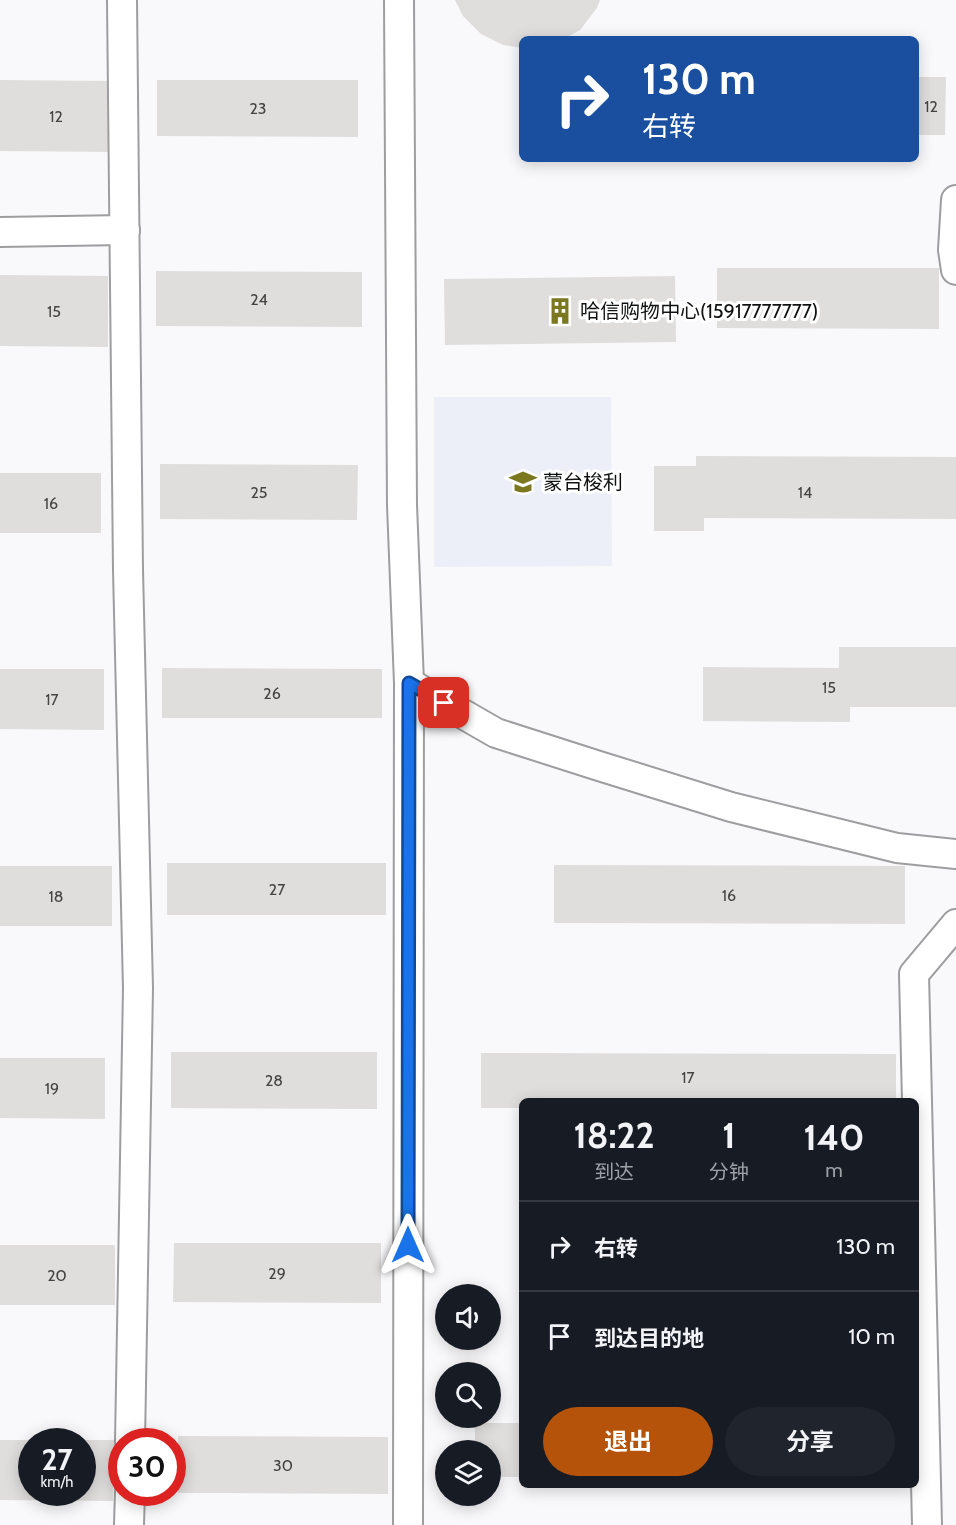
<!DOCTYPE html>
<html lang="zh">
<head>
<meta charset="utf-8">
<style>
	body { margin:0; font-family:Cabin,"Noto Sans SC",sans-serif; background:#20242c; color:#f1f3f6; height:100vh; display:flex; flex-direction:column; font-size:22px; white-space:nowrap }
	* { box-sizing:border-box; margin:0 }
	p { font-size:20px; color:#9ea1a6 }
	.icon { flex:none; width:33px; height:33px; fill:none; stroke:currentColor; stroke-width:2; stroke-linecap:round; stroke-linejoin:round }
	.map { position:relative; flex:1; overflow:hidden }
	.drawer { position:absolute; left:519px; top:1098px; width:400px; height:390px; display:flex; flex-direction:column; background:#171b24; border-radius:9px; box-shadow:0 3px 15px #0003 }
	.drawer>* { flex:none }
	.guide { position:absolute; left:519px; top:36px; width:400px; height:126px; border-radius:9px; box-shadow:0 3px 15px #0003; background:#1a4fa0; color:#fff; overflow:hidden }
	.buttons { position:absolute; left:435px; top:1284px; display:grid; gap:12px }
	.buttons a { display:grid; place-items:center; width:66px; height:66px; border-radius:50%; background:#171b24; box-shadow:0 3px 15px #0003; font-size:30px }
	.speed { position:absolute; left:18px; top:1428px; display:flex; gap:12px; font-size:30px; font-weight:700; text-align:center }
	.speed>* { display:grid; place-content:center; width:78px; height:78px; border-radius:50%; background:#171b24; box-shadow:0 3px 15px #0003; line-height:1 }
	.speed small { font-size:15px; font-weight:400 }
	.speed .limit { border:9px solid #d22; background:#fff; color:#111 }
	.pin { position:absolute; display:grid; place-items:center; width:51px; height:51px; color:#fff; margin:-26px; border-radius:12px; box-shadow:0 3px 9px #0006 }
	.me { position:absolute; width:66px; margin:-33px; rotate:0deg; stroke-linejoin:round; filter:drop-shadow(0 0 4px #0008) }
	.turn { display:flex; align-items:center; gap:21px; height:126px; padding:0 24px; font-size:27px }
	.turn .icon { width:78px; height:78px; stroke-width:2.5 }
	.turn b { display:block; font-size:42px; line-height:51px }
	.eta { display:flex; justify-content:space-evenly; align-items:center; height:102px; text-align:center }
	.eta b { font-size:36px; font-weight:700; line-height:42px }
	.cta { display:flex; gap:12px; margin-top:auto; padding:12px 24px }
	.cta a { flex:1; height:69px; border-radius:36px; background:#b45309; color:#fff; font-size:24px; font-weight:700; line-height:69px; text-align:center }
	.cta a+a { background:#20242c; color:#f1f3f6 }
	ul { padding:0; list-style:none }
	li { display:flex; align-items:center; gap:18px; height:90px; padding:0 24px; border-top:2px solid #363941 }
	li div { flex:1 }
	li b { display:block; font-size:22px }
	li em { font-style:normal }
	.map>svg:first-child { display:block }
	.built { fill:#eceef8 }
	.building { fill:#e0dedd }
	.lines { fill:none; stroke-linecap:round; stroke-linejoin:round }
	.street-casing { stroke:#9e9ea0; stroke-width:32 }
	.street { stroke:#fff; stroke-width:28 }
	.route-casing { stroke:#114b97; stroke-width:15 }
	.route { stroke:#1a73e8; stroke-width:10 }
	.labels { text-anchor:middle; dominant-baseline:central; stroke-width:6; stroke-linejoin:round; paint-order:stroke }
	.number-label { font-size:16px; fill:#444 }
	.poi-label { font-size:20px; fill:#101111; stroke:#fff; text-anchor:start }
</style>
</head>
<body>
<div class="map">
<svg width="956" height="1525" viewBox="0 0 956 1525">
	<rect width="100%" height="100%" fill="#f9f9fc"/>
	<polygon class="built" points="434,397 611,397 612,566 434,567"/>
	<g class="building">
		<polygon points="455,0 600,0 597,8 580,30 564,39 522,39 522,48 503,45 481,34 463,16"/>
		<polygon points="916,77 946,77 945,135 916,135"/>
		<polygon points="0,80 112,81 112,152 0,151"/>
		<polygon points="157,80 358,80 358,137 157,136"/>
		<polygon points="717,268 939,268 939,329 717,328"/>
		<polygon points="156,271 362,272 362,327 156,326"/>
		<polygon points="0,275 108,276 108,347 0,346"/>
		<polygon points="675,276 676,342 445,345 444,279"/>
		<polygon points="696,456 956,457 956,519 704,518 704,531 654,531 654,466 696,466"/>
		<polygon points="160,464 358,465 357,520 160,519"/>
		<rect x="0" y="473" width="101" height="60"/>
		<polygon points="839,647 956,647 956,707 850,707 850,722 703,721 703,667 839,668"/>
		<polygon points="162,668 382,669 382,718 162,718"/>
		<polygon points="0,669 104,669 104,730 0,729"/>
		<rect x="167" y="863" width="219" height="52"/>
		<polygon points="554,865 905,866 905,924 554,923"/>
		<rect x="0" y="866" width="112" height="60"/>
		<polygon points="171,1052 377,1052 377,1109 171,1108"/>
		<polygon points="481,1053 896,1054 896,1101 522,1101 522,1108 481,1108"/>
		<polygon points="0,1058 105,1058 105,1119 0,1118"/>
		<polygon points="174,1243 381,1243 381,1303 173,1302"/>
		<rect x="0" y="1245" width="115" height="60"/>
		<polygon points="475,1423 522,1423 522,1477 490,1477 490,1450 475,1450"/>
		<polygon points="178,1436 388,1437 388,1494 178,1493"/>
		<polygon points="0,1440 32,1440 32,1492 82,1492 82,1440 114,1440 113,1501 0,1500"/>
	</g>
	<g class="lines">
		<defs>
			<g id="street">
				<polyline points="122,0 128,570 138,988 130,1442"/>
				<polyline points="399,0 402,505 409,683 408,1525"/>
				<polyline points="956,200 953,250 956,270"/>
				<polyline points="0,232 125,230"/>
				<polyline points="409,683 496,733 599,766 731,807 897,848 956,854"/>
				<polyline points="129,1525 130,1492"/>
				<polyline points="927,1525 914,974 956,924"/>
			</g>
		</defs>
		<use href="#street" class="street-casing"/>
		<use href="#street" class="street"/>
	</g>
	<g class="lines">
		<defs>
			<polyline id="route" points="408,1245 409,683 444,703"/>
		</defs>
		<use href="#route" class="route-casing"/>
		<use href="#route" class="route"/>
	</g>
	<defs>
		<symbol id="building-bare" viewBox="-9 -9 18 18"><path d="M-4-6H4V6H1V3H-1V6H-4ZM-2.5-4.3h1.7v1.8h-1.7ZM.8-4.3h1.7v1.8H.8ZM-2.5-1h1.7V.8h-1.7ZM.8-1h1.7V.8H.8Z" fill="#7b781f" stroke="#fff" stroke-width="2.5" paint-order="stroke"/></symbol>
		<symbol id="school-bare" viewBox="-9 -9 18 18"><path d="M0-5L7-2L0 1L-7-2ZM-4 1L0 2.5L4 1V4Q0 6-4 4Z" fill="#7b781f" stroke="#fff" stroke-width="2.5" paint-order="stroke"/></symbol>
	</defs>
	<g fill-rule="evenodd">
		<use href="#building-bare" x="541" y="292" width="38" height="38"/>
		<use href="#school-bare" x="504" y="463" width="38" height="38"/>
	</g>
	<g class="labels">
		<g class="number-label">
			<text x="931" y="106">12</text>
			<text x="258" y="108">23</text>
			<text x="56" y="116">12</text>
			<text x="259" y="299">24</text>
			<text x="54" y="311">15</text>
			<text x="259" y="492">25</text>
			<text x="805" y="492">14</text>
			<text x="51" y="503">16</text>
			<text x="829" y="687">15</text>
			<text x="272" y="693">26</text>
			<text x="52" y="699">17</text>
			<text x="277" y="889">27</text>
			<text x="729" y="895">16</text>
			<text x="56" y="896">18</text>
			<text x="688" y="1077">17</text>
			<text x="274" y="1080">28</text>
			<text x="52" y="1088">19</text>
			<text x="277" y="1273">29</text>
			<text x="57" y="1275">20</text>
			<text x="283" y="1465">30</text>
		</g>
		<g class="poi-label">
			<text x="580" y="311">哈信购物中心(15917777777)</text>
			<text x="543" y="482">蒙台梭利</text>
		</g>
	</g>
</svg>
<div class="buttons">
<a><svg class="icon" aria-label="sound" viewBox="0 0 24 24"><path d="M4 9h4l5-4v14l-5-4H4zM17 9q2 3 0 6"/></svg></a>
<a><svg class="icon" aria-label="search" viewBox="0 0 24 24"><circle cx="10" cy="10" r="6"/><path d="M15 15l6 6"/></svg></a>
<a><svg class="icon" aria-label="layers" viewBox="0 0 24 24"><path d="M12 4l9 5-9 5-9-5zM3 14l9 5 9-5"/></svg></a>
</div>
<div class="speed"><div>27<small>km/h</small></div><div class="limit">30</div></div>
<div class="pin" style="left:444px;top:703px;background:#d93025"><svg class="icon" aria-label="arrive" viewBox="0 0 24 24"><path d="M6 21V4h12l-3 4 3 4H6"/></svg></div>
<svg class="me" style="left:408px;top:1245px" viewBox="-20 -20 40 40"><path d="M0-17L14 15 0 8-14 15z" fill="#1a73e8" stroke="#fff" stroke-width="4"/></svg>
<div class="guide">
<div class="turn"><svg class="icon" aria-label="right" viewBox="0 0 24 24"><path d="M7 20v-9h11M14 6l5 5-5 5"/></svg><div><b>130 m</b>右转</div></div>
</div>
<section class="drawer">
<div class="eta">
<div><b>18:22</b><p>到达</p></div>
<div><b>1</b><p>分钟</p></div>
<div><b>140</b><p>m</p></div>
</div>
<ul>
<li><svg class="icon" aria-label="right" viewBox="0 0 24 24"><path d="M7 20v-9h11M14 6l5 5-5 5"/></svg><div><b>右转</b></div><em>130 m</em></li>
<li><svg class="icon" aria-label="arrive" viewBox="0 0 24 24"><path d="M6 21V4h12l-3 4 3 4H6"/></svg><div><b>到达目的地</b></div><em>10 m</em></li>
</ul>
<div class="cta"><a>退出</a><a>分享</a></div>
</section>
</div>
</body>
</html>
